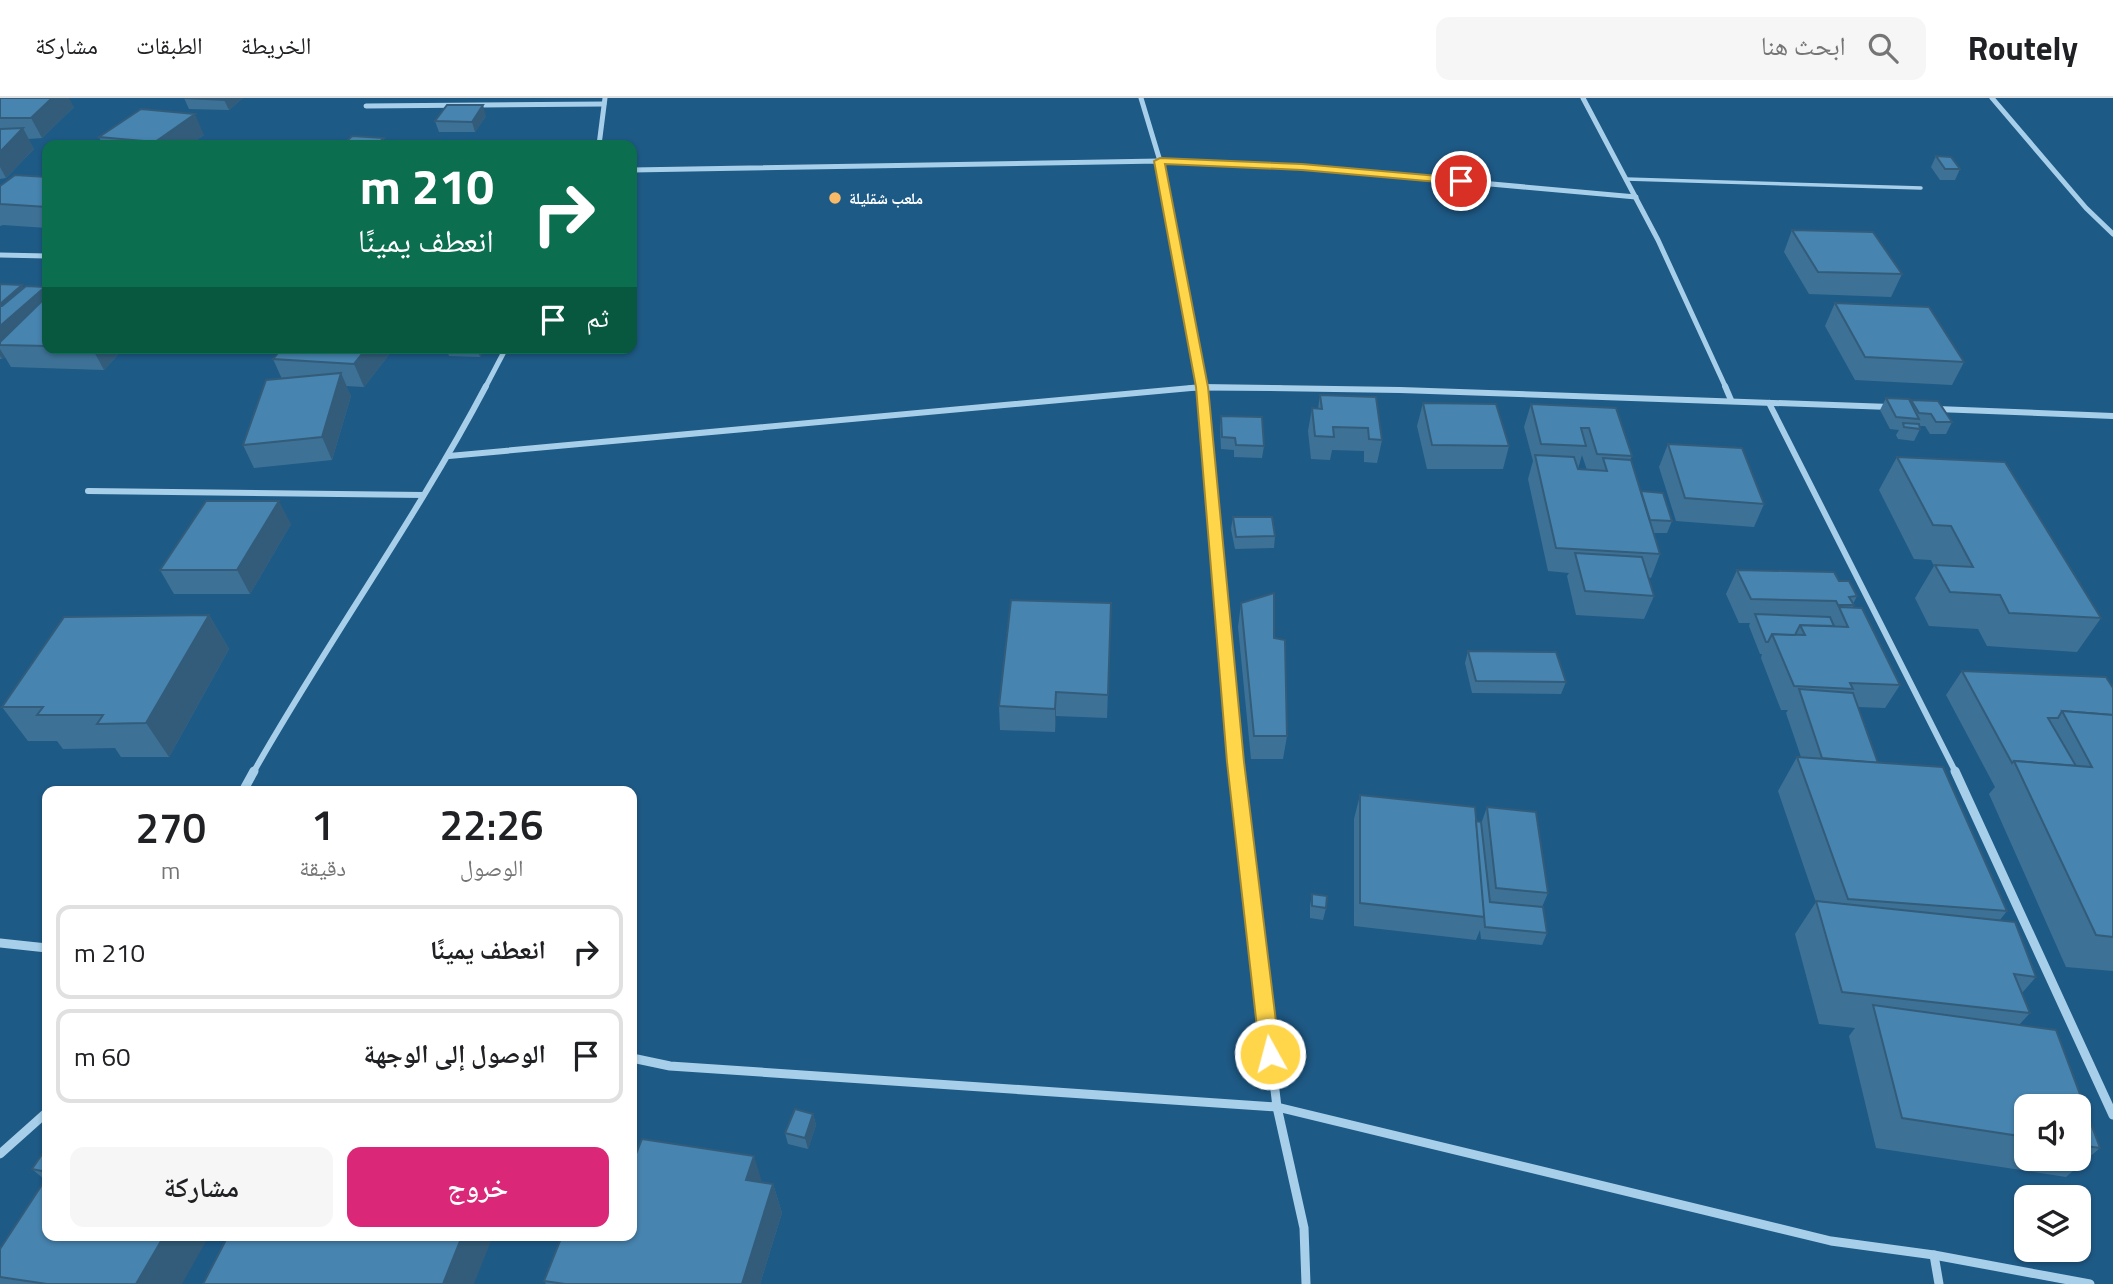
<!DOCTYPE html>
<html lang="ar">
<head>
<meta charset="utf-8">
<style>
	body { margin:0; font-family:"Titillium Web","Noto Naskh Arabic",sans-serif; background:#f6f6f6; color:#202124; direction:rtl; height:100vh; display:flex; flex-direction:column; font-size:26px; white-space:nowrap }
	* { box-sizing:border-box; margin:0 }
	p { font-size:23px; color:#757577 }
	.icon { flex:none; width:38px; height:38px; fill:none; stroke:currentColor; stroke-width:2; stroke-linecap:round; stroke-linejoin:round }
	.map { position:relative; flex:1; overflow:hidden; direction:ltr }
	.panel { position:absolute; left:42px; top:688px; width:595px; height:455px; display:flex; flex-direction:column; background:#fff; border-radius:14px; box-shadow:0 2px 5px #0004; direction:rtl }
	.panel>* { flex:none }
	.top-card { position:absolute; left:42px; top:42px; width:595px; height:214px; border-radius:14px; box-shadow:0 2px 5px #0004; direction:rtl; background:#0b6e4f; color:#fff; overflow:hidden }
	.controls { position:absolute; left:2014px; top:996px; display:grid; gap:14px }
	.controls a { display:grid; place-items:center; width:77px; height:77px; border-radius:14px; background:#fff; box-shadow:0 2px 5px #0004; font-size:35px }
	.pin { position:absolute; display:grid; place-items:center; width:60px; height:60px; color:#fff; margin:-30px; border:4px solid #fff; border-radius:50%; box-shadow:0 2px 7px #0007 }
	.me { position:absolute; width:77px; margin:-38px; rotate:353deg; stroke-linejoin:round; filter:drop-shadow(0 0 5px #0008) }
	.turn { display:flex; align-items:center; gap:24px; height:147px; padding:0 28px; font-size:32px }
	.turn .icon { width:91px; height:91px; stroke-width:2.5 }
	.turn b { display:block; font-size:49px; line-height:60px }
	.then { display:flex; align-items:center; height:66px; padding:0 28px; background:#0003; gap:14px; font-size:26px }
	.eta { display:flex; justify-content:space-evenly; align-items:center; height:119px; text-align:center }
	.eta b { font-size:42px; font-weight:600; line-height:49px }
	.button { display:flex; gap:14px; margin-top:auto; padding:14px 28px }
	.button a { flex:1; height:80px; border-radius:14px; background:#db2777; color:#fff; font-size:28px; font-weight:600; line-height:80px; text-align:center }
	.button a+a { background:#f6f6f6; color:#202124 }
	ul { padding:0; list-style:none }
	li { display:flex; align-items:center; gap:21px; height:94px; margin:0 14px 10px; padding:0 14px; border:4px solid #e0e0e0; border-radius:14px }
	li div { flex:1 }
	li b { display:block; font-size:26px }
	li em { font-style:normal }
	header { display:flex; align-items:center; gap:42px; box-sizing:border-box; height:98px; padding:0 35px; background:#fff; border-bottom:2px solid #e0e0e0 }
	header strong { font-size:33px }
	nav { display:flex; gap:38px; margin-inline-start:auto; font-size:24px }
	.search { width:490px; height:63px; background:#f6f6f6; display:flex; align-items:center; gap:18px; box-sizing:border-box; padding:0 24px; border-radius:14px; color:#757577; font-size:26px }
	.map>svg:first-child { display:block }
	.lines { fill:none; stroke-linecap:round; stroke-linejoin:round }
	.service { stroke:#a7cfea; stroke-width:3.5 }
	.minor-far2 { stroke:#a7cfea; stroke-width:5 }
	.minor-far1 { stroke:#a7cfea; stroke-width:6 }
	.minor { stroke:#a7cfea; stroke-width:9 }
	.wall { fill:#3d7296; fill-rule:evenodd }
	.shaded-wall { fill:#325c7a }
	.building { fill:#4784af; stroke:#325c7a; stroke-width:2 }
	.route { fill:#ffd54a; stroke:#a68a30; stroke-width:2 }
	.poi-dot { fill:#f9bb67; stroke:#1e5a86; stroke-width:2.5 }
	.labels { text-anchor:middle; dominant-baseline:central; stroke-width:5; stroke-linejoin:round; paint-order:stroke }
	.far-poi-label { font-size:16px; font-weight:bold; fill:#fff; stroke:#1e5a86; text-anchor:start }
</style>
</head>
<body>
<header>
<strong>Routely</strong>
<div class="search"><svg class="icon" aria-label="search" viewBox="0 0 24 24"><circle cx="10" cy="10" r="6"/><path d="M15 15l6 6"/></svg>ابحث هنا</div>
<nav><a>الخريطة</a><a>الطبقات</a><a>مشاركة</a></nav>
</header>
<div class="map">
<svg width="2113" height="1186" viewBox="0 0 2113 1186">
	<rect width="100%" height="100%" fill="#1e5a86"/>
	<g class="lines">
		<polyline class="service" points="1626,81 1921,90"/>
		<g class="minor-far2">
			<polyline points="1141,0 1160,63 1202,290"/>
			<polyline points="1583,0 1658,142 1726,290"/>
			<polyline points="1992,0 2086,110 2113,136"/>
			<polyline points="366,8 604,6"/>
			<polyline points="599,47 605,0"/>
			<polyline points="632,72 1160,63 1302,69 1636,99"/>
			<polyline points="0,157 47,158"/>
			<polyline points="485,290 506,250"/>
			<polyline points="1189,290 1281,290"/>
		</g>
		<g class="minor-far1">
			<polyline points="1202,288 1237,675"/>
			<polyline points="1725,288 1731,302"/>
			<polyline points="1769,305 1956,675"/>
			<polyline points="1937,311 2113,318"/>
			<polyline points="449,358 1202,289 1400,292 1890,309"/>
			<polyline points="88,393 423,397"/>
			<path d="M253,675C327,544 416,421 486,288"/>
		</g>
		<g class="minor">
			<polyline points="1237,673 1277,1009 1304,1130 1306,1186"/>
			<polyline points="1955,673 2113,1017"/>
			<polyline points="243,693 254,673"/>
			<polyline points="0,845 47,850"/>
			<polyline points="632,960 670,968 1277,1009 1831,1143 1934,1157 2090,1186"/>
			<polyline points="0,1056 47,1014"/>
			<polyline points="1934,1157 1939,1186"/>
		</g>
	</g>
	<g class="wall">
		<polygon points="0,0 74,9 42,40 28,41 34,51 6,80 0,81"/>
		<polygon points="184,0 243,0 229,12 189,11"/>
		<polygon points="486,18 475,34 439,34 435,23"/>
		<polygon points="204,37 189,47 103,47 99,39"/>
		<polygon points="1936,58 1960,71 1955,82 1940,82 1931,69"/>
		<polygon points="47,79 47,130 3,127 0,128 0,88"/>
		<polygon points="1792,132 1902,176 1891,199 1809,196 1784,154"/>
		<polygon points="0,186 47,192 47,250 124,250 104,272 11,269 5,259 2,261 0,261"/>
		<polygon points="1835,205 1964,264 1952,287 1855,282 1825,228"/>
		<polygon points="394,250 364,289 346,288 351,298 332,362 254,370 243,347 282,281 273,261"/>
		<polygon points="446,250 486,250 480,259 449,258"/>
		<polygon points="1320,297 1376,299 1382,342 1377,365 1364,364 1364,353 1332,352 1330,362 1311,361 1308,333 1312,310 1318,311"/>
		<polygon points="1886,300 1910,304 1911,302 1952,324 1946,336 1930,336 1925,328 1919,328 1920,331 1914,343 1898,341 1896,337 1899,332 1890,331 1880,312"/>
		<polygon points="1423,305 1509,348 1503,371 1427,371 1417,328"/>
		<path d="M1531,306L1616,310L1632,358L1630,362L1641,393L1672,423L1667,435H1654L1660,456L1651,480L1648,479L1654,498L1644,521L1576,517L1567,478L1569,475L1548,473L1528,381L1533,363L1524,329ZM1582,357L1587,372L1578,371Z"/>
		<polygon points="1221,318 1264,348 1262,360 1234,359 1234,352 1221,351 1220,329"/>
		<polygon points="1668,346 1764,406 1754,429 1676,423 1659,369"/>
		<polygon points="1897,359 2101,520 2077,554 1987,548 1978,531 1929,528 1915,500 1934,468 1931,462 1914,461 1879,392"/>
		<polygon points="1233,419 1275,438 1274,450 1235,451 1231,431"/>
		<polygon points="291,426 250,496 174,496 160,472"/>
		<path d="M1737,472L1834,474L1839,483H1849L1857,498L1853,506L1854,507L1853,509L1862,510L1900,587L1885,610L1858,609L1878,665L1943,669L2007,813L1999,823L2015,824L2036,879L2022,895L2030,915L2019,927L2056,932L2100,1050L2066,1079L1876,1050L1849,938L1855,930L1819,926L1795,836L1816,804L1778,693L1797,659H1801L1786,615L1788,612H1781L1761,560L1762,556H1760L1749,528L1750,525H1739L1726,496ZM2026,1008H2079V1060H2026Z"/>
		<polygon points="1111,505 1107,620 1056,618 1055,634 1000,632 999,608"/>
		<polygon points="1241,505 1274,540 1287,638 1283,661 1251,661 1238,529"/>
		<polygon points="209,517 229,551 169,659 121,659 115,650 63,651 57,643 28,643 2,609"/>
		<polygon points="1468,553 1566,584 1561,596 1472,595 1465,565"/>
		<polygon points="1962,573 2113,590 2113,873 2066,869 1989,696 1995,689 1946,597"/>
		<polygon points="1360,697 1476,723 1481,726 1487,709 1548,795 1542,809 1547,835 1542,847 1481,841 1480,832 1476,842 1354,828 1354,721"/>
		<polygon points="1312,796 1326,810 1323,822 1310,820 1310,808"/>
		<polygon points="813,1016 816,1027 808,1051 788,1046 785,1035"/>
		<polygon points="47,1049 47,1138 182,1186 0,1186 0,1151 45,1082 32,1071"/>
		<polygon points="763,1085 773,1086 782,1115 760,1186 546,1186 544,1183"/>
	</g>
	<g class="shaded-wall">
		<polygon points="52,0 69,0 74,9 42,40 31,20"/>
		<polygon points="226,0 243,0 229,12 224,2"/>
		<polygon points="483,7 486,18 475,34 472,24"/>
		<polygon points="195,16 204,37 189,47 156,47 155,44"/>
		<polygon points="23,30 34,51 6,80 0,69 0,54"/>
		<polygon points="384,40 386,47 377,46"/>
		<polygon points="22,187 31,201 45,189 47,192 47,220 0,247 0,206"/>
		<polygon points="92,250 124,250 104,272"/>
		<polygon points="367,250 394,250 364,289 354,266"/>
		<polygon points="477,250 486,250 480,259"/>
		<polygon points="0,251 5,259 2,261 0,258"/>
		<polygon points="341,275 351,298 332,362 322,339"/>
		<polygon points="279,403 291,426 250,496 237,472"/>
		<polygon points="209,517 229,551 169,659 146,625"/>
		<polygon points="1056,594 1056,618 1055,634 1055,611"/>
		<polygon points="813,1016 816,1027 808,1051 805,1040"/>
		<polygon points="754,1058 763,1087 746,1082"/>
		<polygon points="773,1086 782,1115 760,1186 742,1186"/>
		<polygon points="164,1138 209,1138 182,1186 136,1186"/>
		<polygon points="462,1138 493,1138 474,1186 443,1186"/>
	</g>
	<g class="building">
		<polygon points="0,0 52,0 31,20 0,20"/>
		<polygon points="184,0 226,0 224,2"/>
		<polygon points="447,7 483,7 472,24 435,23"/>
		<polygon points="141,11 195,16 155,44 99,39"/>
		<polygon points="23,30 0,54 0,31"/>
		<polygon points="352,38 384,40 377,46 392,47 331,47 336,45 346,44"/>
		<polygon points="449,45 480,45 478,47 448,47"/>
		<polygon points="1936,58 1951,59 1960,71 1945,71"/>
		<polygon points="15,77 47,79 47,109 0,106 0,88"/>
		<polygon points="1792,132 1873,134 1902,176 1818,174"/>
		<polygon points="0,186 22,187 0,206"/>
		<polygon points="26,188 45,189 0,228 0,208 2,208"/>
		<polygon points="43,202 47,202 47,215 46,216 47,216 47,248 0,247 0,244"/>
		<polygon points="1835,205 1929,209 1964,264 1865,259"/>
		<polygon points="282,250 367,250 354,266 273,261"/>
		<polygon points="341,275 322,339 243,347 266,282"/>
		<polygon points="1320,297 1376,299 1382,342 1369,341 1368,330 1333,329 1334,339 1315,338 1312,310 1322,311"/>
		<polygon points="1886,300 1909,301 1919,321 1896,319"/>
		<polygon points="1911,302 1938,303 1952,324 1936,324 1931,316 1919,315"/>
		<polygon points="1423,305 1496,306 1509,348 1432,347"/>
		<polygon points="1531,306 1616,310 1632,358 1597,356 1589,330 1581,330 1586,348 1541,346"/>
		<polygon points="1221,318 1262,319 1264,348 1236,347 1235,340 1222,339"/>
		<polygon points="1903,325 1919,326 1920,331 1904,329"/>
		<polygon points="1668,346 1742,350 1764,406 1685,400"/>
		<polygon points="1535,357 1574,359 1578,371 1607,373 1603,360 1631,362 1660,456 1556,450"/>
		<polygon points="1897,359 2005,364 2101,520 2009,515 2000,497 1950,494 1935,467 1973,469 1951,428 1933,427"/>
		<polygon points="1641,393 1663,395 1672,423 1650,422"/>
		<polygon points="206,403 279,403 237,472 160,472"/>
		<polygon points="1233,419 1272,419 1275,438 1236,439"/>
		<polygon points="1575,455 1642,459 1654,498 1585,493"/>
		<polygon points="1737,472 1834,474 1839,483 1849,483 1857,498 1849,499 1854,507 1838,507 1836,503 1751,501"/>
		<polygon points="1274,495 1274,540 1285,542 1287,638 1254,638 1241,505"/>
		<polygon points="1011,502 1111,505 1108,597 1056,594 1055,611 999,608"/>
		<polygon points="1839,509 1862,510 1900,587 1850,585 1853,591 1794,588 1772,536 1805,537 1800,527 1848,529"/>
		<polygon points="1755,516 1830,519 1834,528 1800,527 1795,537 1772,536 1768,544 1766,544"/>
		<polygon points="209,517 146,625 97,626 103,617 37,617 43,609 2,609 64,519"/>
		<polygon points="1468,553 1556,554 1566,584 1476,583"/>
		<polygon points="1962,573 2106,579 2113,590 2113,617 2062,613 2058,620 2048,620 2076,668 2014,663 2012,665"/>
		<polygon points="1799,591 1853,595 1878,665 1822,660"/>
		<polygon points="2062,613 2113,617 2113,839 2096,837 2014,663 2092,669"/>
		<polygon points="1797,659 1943,669 2007,813 1848,801"/>
		<polygon points="1360,697 1475,709 1485,819 1360,805"/>
		<polygon points="1487,709 1536,714 1548,795 1496,790"/>
		<polygon points="1476,723 1481,724 1490,804 1543,809 1547,835 1485,829"/>
		<polygon points="1312,796 1327,798 1326,810 1312,808"/>
		<polygon points="1816,803 2015,824 2036,879 2014,876 2030,915 1842,894"/>
		<polygon points="1873,907 2056,932 2100,1050 2079,1047 2079,1008 2026,1008 2026,1039 1902,1020"/>
		<polygon points="795,1011 813,1016 805,1040 785,1035"/>
		<polygon points="642,1041 754,1058 746,1082 773,1086 742,1186 565,1186 544,1183 562,1138 632,1138 632,1066"/>
		<polygon points="47,1049 47,1074 32,1071"/>
		<polygon points="47,1079 47,1138 164,1138 136,1186 47,1186 0,1179 0,1151"/>
		<polygon points="228,1138 462,1138 443,1186 203,1186"/>
	</g>
	<polygon class="route" points="1160,60 1302,66 1461,80 1466,83 1461,86 1302,72 1165,66 1208,289 1244,664 1280,956 1277,962 1270,965 1263,962 1260,956 1227,664 1196,289 1154,63"/>
	<circle class="poi-dot" cx="835" cy="100" r="7"/>
	<g class="labels">
		<g class="far-poi-label">
			<text x="849" y="100">ملعب شقليلة</text>
		</g>
	</g>
</svg>
<div class="controls">
<a><svg class="icon" aria-label="sound" viewBox="0 0 24 24"><path d="M4 9h4l5-4v14l-5-4H4zM17 9q2 3 0 6"/></svg></a>
<a><svg class="icon" aria-label="layers" viewBox="0 0 24 24"><path d="M12 4l9 5-9 5-9-5zM3 14l9 5 9-5"/></svg></a>
</div>
<div class="pin" style="left:1461px;top:83px;background:#d93025"><svg class="icon" aria-label="arrive" viewBox="0 0 24 24"><path d="M6 21V4h12l-3 4 3 4H6"/></svg></div>
<svg class="me" style="left:1270px;top:956px" viewBox="-20 -20 40 40"><circle r="17" fill="#ffd54a" stroke="#fff" stroke-width="3"/><path d="M0-11L8 9 0 5-8 9z" fill="#fff"/></svg>
<div class="top-card">
<div class="turn"><svg class="icon" aria-label="right" viewBox="0 0 24 24"><path d="M7 20v-9h11M14 6l5 5-5 5"/></svg><div><b>210 m</b>انعطف يمينًا</div></div>
<div class="then">ثم<svg class="icon" aria-label="arrive" viewBox="0 0 24 24"><path d="M6 21V4h12l-3 4 3 4H6"/></svg></div>
</div>
<section class="panel">
<div class="eta">
<div><b>22:26</b><p>الوصول</p></div>
<div><b>1</b><p>دقيقة</p></div>
<div><b>270</b><p>m</p></div>
</div>
<ul>
<li><svg class="icon" aria-label="right" viewBox="0 0 24 24"><path d="M7 20v-9h11M14 6l5 5-5 5"/></svg><div><b>انعطف يمينًا</b></div><em>210 m</em></li>
<li><svg class="icon" aria-label="arrive" viewBox="0 0 24 24"><path d="M6 21V4h12l-3 4 3 4H6"/></svg><div><b>الوصول إلى الوجهة</b></div><em>60 m</em></li>
</ul>
<div class="button"><a>خروج</a><a>مشاركة</a></div>
</section>
</div>
</body>
</html>
